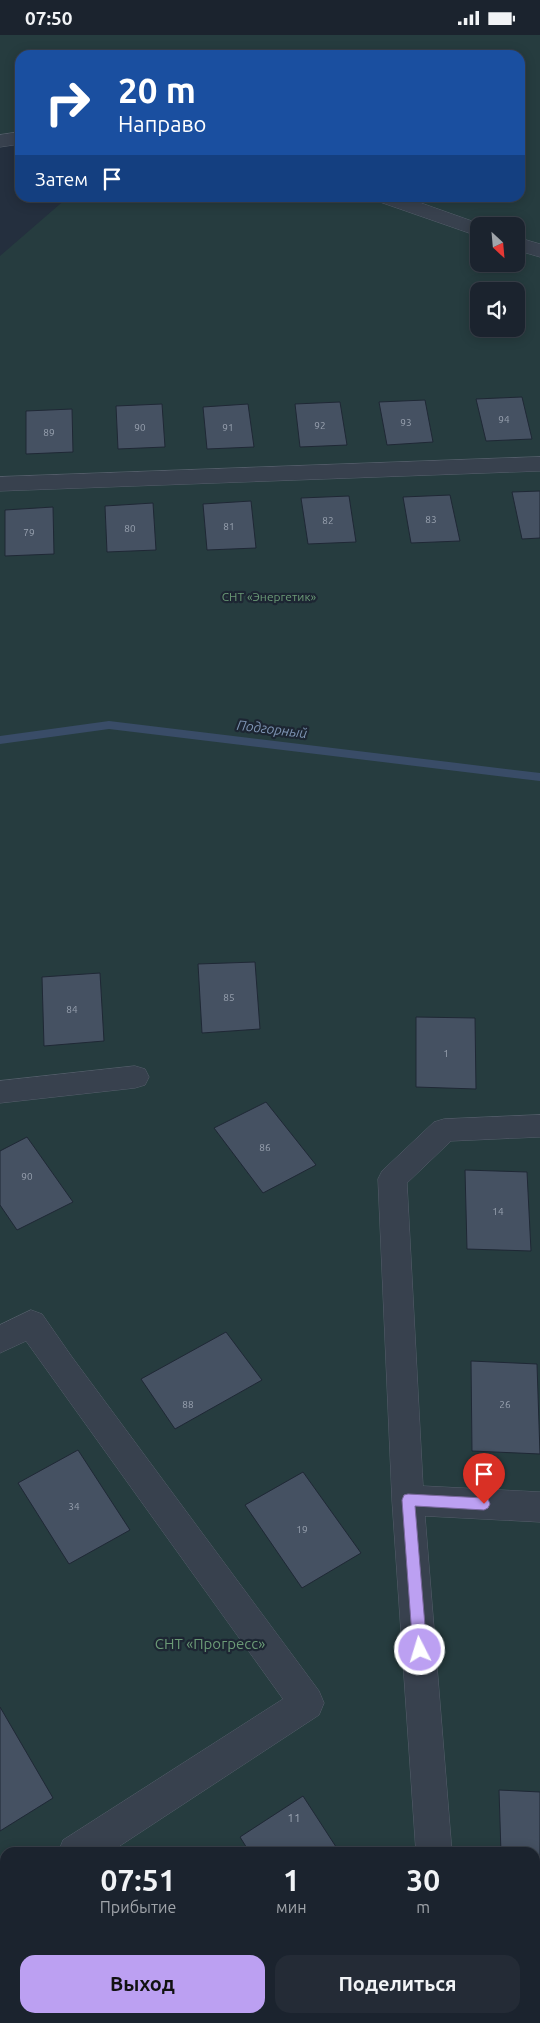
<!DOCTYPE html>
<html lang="ru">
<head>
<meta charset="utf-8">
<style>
	body { margin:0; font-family:Ubuntu,sans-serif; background:#242b36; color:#f1f3f6; height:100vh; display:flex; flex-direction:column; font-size:19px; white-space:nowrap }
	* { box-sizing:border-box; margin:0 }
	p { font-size:16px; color:#a0a4aa }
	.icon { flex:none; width:28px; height:28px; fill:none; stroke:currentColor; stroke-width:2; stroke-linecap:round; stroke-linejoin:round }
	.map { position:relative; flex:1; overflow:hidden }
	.details { position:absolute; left:0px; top:1812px; width:540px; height:176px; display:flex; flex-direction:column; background:#1b232e; border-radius:15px 15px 0 0; box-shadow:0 2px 12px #0003,0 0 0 1px #39404a }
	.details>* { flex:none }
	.hud { position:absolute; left:15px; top:15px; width:510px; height:152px; border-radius:15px; box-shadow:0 2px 12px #0003,0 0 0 1px #39404a; background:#1a4fa0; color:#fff; overflow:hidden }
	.needle { width:32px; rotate:154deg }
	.buttons { position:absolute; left:470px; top:182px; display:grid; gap:10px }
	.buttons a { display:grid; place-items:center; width:55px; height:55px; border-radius:10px; background:#1b232e; box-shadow:0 2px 12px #0003,0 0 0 1px #39404a; font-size:25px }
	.pin { position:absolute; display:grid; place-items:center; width:42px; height:42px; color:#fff; margin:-51px -21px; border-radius:50% 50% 50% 0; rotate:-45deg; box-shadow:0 0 5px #0007 }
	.pin .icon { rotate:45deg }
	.me { position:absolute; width:55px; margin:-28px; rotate:355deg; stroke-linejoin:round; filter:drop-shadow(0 0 4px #0008) }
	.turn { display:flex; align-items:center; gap:18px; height:105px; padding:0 20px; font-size:22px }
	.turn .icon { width:65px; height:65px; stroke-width:2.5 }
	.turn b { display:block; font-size:35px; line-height:42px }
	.then { display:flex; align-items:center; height:48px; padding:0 20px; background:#0003; gap:10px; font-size:19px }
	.eta { display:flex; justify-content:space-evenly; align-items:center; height:85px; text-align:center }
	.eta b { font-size:30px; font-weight:600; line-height:35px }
	.button { display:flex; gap:10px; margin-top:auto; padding:10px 20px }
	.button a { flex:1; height:58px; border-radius:15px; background:#bca0f2; color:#111; font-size:20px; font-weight:600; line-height:58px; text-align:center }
	.button a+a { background:#242b36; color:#f1f3f6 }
	.status { display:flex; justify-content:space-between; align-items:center; height:35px; padding:0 25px; background:#1b232e; direction:ltr }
	.status svg { height:14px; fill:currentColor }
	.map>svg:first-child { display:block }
	.green { fill:#263c3f; fill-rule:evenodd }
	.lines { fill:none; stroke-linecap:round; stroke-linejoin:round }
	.stream { fill:#394c67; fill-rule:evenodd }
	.building { fill:#455162; stroke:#1f2835 }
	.street-casing { stroke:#565f6c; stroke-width:1 }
	.street { fill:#38414e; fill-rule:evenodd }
	.route { fill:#bca0f2; stroke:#7a689d }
	.labels { text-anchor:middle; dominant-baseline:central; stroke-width:4.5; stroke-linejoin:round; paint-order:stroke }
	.number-label { font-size:10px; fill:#98a1af }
	.park-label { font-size:12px; fill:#6b9a76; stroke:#1d2633 }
	.near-number-label { font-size:12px; fill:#98a1af }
	.water-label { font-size:14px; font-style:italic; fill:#7c92b1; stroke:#1d2633 }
	.near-park-label { font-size:15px; fill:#6b9a76; stroke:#1d2633 }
</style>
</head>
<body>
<div class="status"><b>07:50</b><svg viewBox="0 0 49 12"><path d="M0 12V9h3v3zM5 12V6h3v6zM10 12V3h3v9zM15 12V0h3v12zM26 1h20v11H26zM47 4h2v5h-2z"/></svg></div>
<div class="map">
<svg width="540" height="1988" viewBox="0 0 540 1988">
	<rect width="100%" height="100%" fill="#242f3e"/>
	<path class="green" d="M0,0H540V1988H0V221L67,163L520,162V20H20V103L0,106ZM479,191H516V229H479ZM479,256H516V294H479ZM5,1818H535V1984H5Z"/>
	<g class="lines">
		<polygon class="stream" points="109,686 540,738 540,746 109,694 0,709 0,701"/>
	</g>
	<g class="building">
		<polygon points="522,362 532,404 486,406 476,364"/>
		<polygon points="425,365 433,407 387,410 379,367"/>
		<polygon points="340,367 347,410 300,412 295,369"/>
		<polygon points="162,369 165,412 118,414 116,371"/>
		<polygon points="248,369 254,412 207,414 203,372"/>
		<polygon points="72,374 73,417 26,419 26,376"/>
		<polygon points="540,456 540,503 522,504 512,457"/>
		<polygon points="450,460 460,506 411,508 403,462"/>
		<polygon points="349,461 356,507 308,509 301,463"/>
		<polygon points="251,466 256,513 207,515 203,469"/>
		<polygon points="153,468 156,515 107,517 105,471"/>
		<polygon points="53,472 54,519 5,521 5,475"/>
		<polygon points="255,927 260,994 202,998 198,929"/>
		<polygon points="100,938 104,1006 44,1011 42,942"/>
		<polygon points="416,982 475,983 476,1054 416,1052"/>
		<polygon points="266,1067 316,1130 263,1158 214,1093"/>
		<polygon points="27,1102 73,1167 17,1195 0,1170 0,1116"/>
		<polygon points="465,1135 527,1137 531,1216 467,1214"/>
		<polygon points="226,1297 262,1345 175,1394 141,1344"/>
		<polygon points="471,1326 537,1329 540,1419 472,1416"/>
		<polygon points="78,1415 130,1495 69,1529 18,1448"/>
		<polygon points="303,1437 361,1518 302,1553 245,1470"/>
		<polygon points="0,1672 53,1763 0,1796"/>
		<polygon points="499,1755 540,1757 540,1874 535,1873 535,1818 501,1818"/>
		<polygon points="303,1761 340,1818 250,1818 240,1802"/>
		<polygon points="5,1942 5,1984 77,1984 79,1988 0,1988 0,1945"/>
	</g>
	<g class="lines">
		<defs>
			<g id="street">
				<polygon points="20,97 20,109 0,112 0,100"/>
				<polygon points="375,162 404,162 486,191 479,191 479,201 472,199 377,166"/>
				<polygon points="516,202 540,209 540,222 516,215"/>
				<polygon points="540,422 540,436 0,456 0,442"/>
				<polygon points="135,1031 145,1034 149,1042 145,1050 135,1053 0,1068 0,1046"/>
				<polygon points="540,1080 540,1102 451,1106 407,1148 423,1451 540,1457 540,1487 425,1481 452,1818 416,1818 392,1465 378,1144 382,1136 434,1087 444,1084"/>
				<polygon points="31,1275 42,1279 72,1322 319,1656 324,1668 319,1680 109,1818 58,1818 63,1805 283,1664 26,1306 0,1318 0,1290"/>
				<polygon points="5,1845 5,1882 0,1884 0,1847"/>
				<rect x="535" y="1938" width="5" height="38"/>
				<polygon points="424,1984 462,1984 463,1988 425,1988"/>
			</g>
		</defs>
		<use href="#street" class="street-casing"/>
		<use href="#street" class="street"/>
	</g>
	<polygon class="route" points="408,1459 484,1463 488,1464 490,1469 488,1473 484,1475 415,1471 427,1615 425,1620 420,1622 415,1620 413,1615 402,1465 404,1460"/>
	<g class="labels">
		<g class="number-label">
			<text x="504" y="384">94</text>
			<text x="406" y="387">93</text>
			<text x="320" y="390">92</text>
			<text x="140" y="392">90</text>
			<text x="228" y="392">91</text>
			<text x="49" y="397">89</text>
			<text x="431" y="484">83</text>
			<text x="328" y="485">82</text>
			<text x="229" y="491">81</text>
			<text x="130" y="493">80</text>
			<text x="29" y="497">79</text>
			<text x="229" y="962">85</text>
			<text x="72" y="974">84</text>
			<text x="446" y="1018">1</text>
			<text x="265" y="1112">86</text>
			<text x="27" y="1141">90</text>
			<text x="498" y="1176">14</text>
			<text x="188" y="1369">88</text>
			<text x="505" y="1369">26</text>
			<text x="74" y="1471">34</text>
			<text x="302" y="1494">19</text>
		</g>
		<g class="park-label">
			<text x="269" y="561">СНТ «Энергетик»</text>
		</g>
		<g class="near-number-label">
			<text x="294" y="1782">11</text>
		</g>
		<g class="water-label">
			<text transform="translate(272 694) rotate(7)">Подгорный</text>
		</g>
		<g class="near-park-label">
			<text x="210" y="1608">СНТ «Прогресс»</text>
		</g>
	</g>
</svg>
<div class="buttons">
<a><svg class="needle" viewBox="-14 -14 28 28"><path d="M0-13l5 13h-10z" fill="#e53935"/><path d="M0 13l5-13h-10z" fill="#a0a4aa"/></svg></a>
<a><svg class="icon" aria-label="sound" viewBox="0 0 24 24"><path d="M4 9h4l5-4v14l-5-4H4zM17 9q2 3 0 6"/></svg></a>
</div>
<div class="pin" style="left:484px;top:1469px;background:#d93025"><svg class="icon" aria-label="arrive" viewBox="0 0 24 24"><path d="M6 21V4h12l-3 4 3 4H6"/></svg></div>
<svg class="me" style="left:420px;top:1615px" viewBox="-20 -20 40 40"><circle r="17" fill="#bca0f2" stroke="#fff" stroke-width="3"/><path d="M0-11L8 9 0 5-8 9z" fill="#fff"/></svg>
<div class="hud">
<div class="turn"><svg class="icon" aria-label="right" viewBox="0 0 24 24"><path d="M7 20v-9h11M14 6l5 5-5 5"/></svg><div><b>20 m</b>Направо</div></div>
<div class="then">Затем<svg class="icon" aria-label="arrive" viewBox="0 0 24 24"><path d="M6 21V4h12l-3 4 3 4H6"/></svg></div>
</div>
<section class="details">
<div class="eta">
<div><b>07:51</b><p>Прибытие</p></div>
<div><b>1</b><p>мин</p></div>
<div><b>30</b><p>m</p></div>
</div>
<div class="button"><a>Выход</a><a>Поделиться</a></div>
</section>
</div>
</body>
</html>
